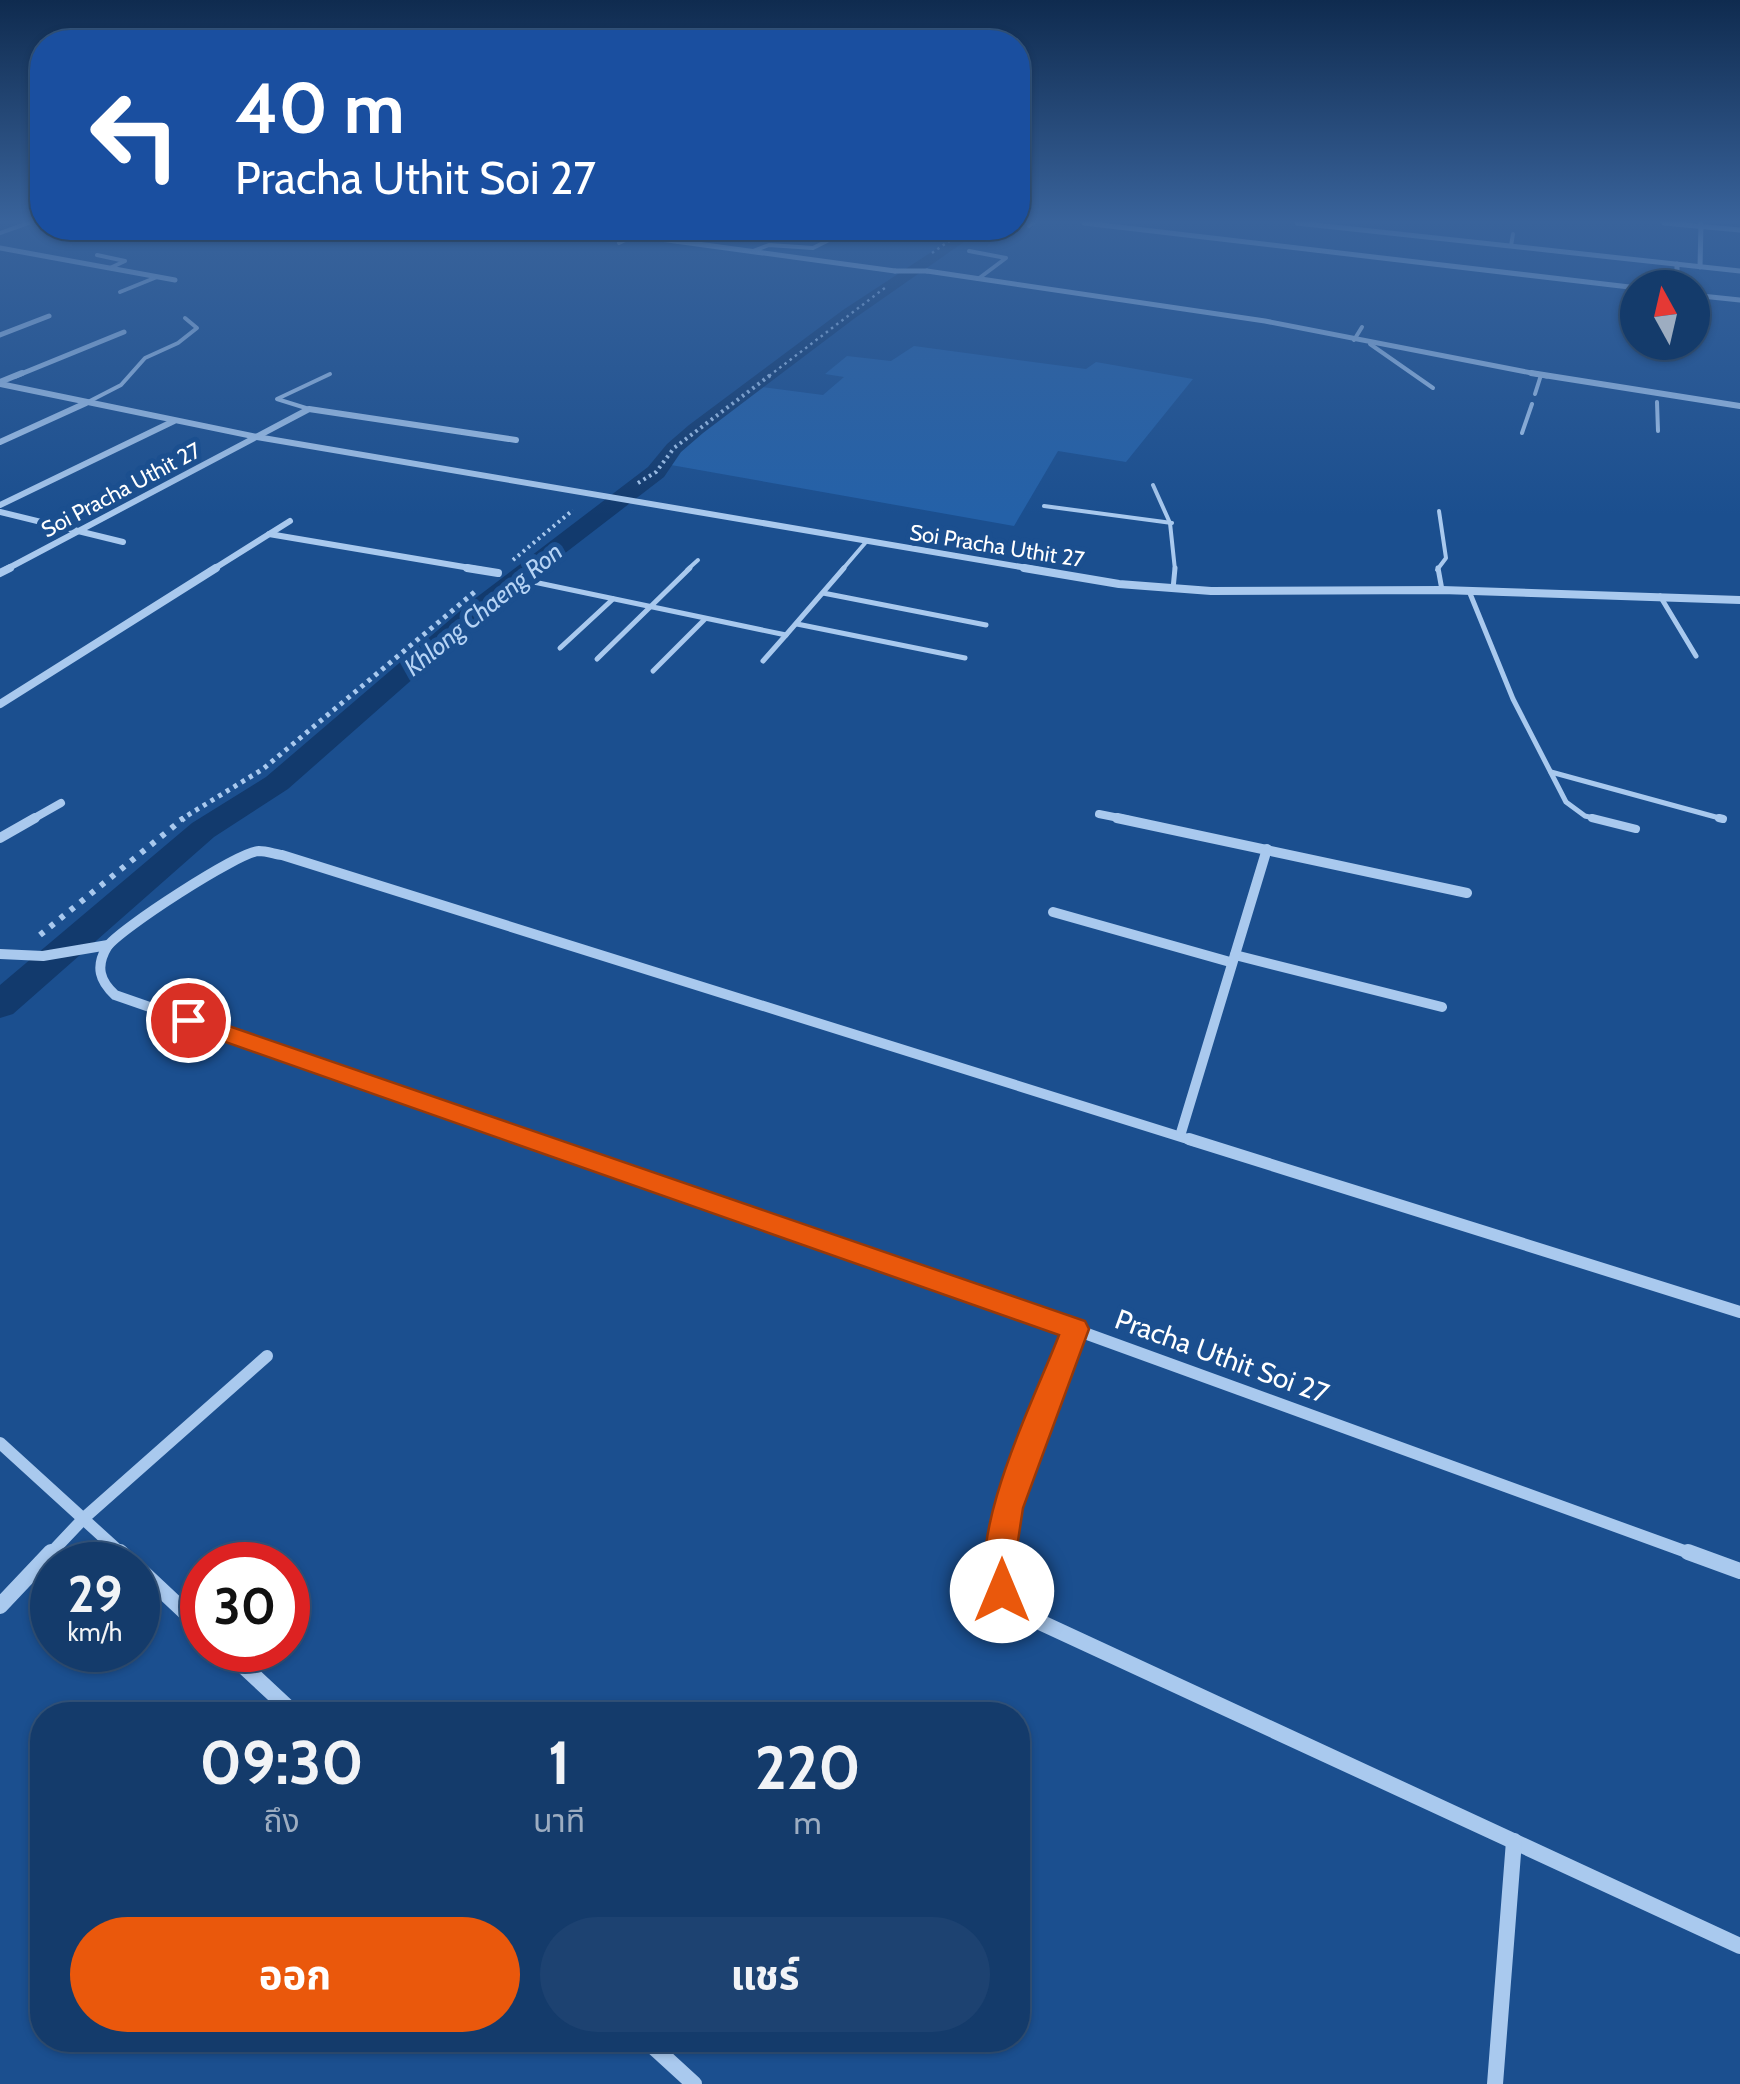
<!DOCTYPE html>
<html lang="th">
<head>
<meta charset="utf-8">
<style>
	body { margin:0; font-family:Cabin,"Noto Sans Thai",sans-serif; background:#1d4271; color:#f1f3f6; height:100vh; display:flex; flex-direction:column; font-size:38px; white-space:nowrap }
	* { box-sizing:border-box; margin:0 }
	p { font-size:32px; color:#9dadc1 }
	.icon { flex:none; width:55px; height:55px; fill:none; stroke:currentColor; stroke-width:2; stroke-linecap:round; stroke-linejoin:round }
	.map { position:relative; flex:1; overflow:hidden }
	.side { position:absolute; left:30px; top:1702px; width:1000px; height:350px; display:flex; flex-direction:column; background:#143b6b; border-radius:40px; box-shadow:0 2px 8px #0004,0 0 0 2px #33557e }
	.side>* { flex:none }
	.guide { position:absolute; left:30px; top:30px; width:1000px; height:210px; border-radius:40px; box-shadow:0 2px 8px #0004,0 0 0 2px #33557e; background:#1a4fa0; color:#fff; overflow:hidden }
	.needle { width:65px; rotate:352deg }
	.buttons { position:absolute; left:1620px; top:270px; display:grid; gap:20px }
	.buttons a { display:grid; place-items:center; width:90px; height:90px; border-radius:50%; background:#143b6b; box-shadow:0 2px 8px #0004,0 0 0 2px #33557e; font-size:50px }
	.speed { position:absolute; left:30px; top:1542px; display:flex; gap:20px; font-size:50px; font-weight:700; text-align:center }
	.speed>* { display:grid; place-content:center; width:130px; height:130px; border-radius:50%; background:#143b6b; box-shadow:0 2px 8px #0004,0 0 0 2px #33557e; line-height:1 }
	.speed small { font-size:25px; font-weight:400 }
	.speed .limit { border:15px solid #d22; background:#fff; color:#111 }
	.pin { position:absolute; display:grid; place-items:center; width:85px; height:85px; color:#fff; margin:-42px; border:5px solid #fff; border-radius:50%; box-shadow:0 2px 10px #0007 }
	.me { position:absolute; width:110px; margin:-55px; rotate:0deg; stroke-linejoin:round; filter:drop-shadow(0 0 8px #0008) }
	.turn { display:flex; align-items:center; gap:35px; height:210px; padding:0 40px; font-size:45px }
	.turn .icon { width:130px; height:130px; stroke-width:2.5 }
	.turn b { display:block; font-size:70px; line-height:85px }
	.eta { display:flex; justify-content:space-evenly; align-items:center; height:170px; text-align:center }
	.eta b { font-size:60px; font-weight:700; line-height:70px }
	.action { display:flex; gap:20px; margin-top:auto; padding:20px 40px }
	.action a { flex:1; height:115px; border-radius:60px; background:#ea580c; color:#fff; font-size:40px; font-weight:700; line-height:115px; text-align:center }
	.action a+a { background:#1d4271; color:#f1f3f6 }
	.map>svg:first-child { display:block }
	.green { fill:#2461a8 }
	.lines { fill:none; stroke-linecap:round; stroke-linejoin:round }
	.canal { fill:#123a6d; fill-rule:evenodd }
	.path-far3 { stroke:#a9c9ee; stroke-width:2.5; stroke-dasharray:2.5 4; stroke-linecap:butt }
	.path-far2 { stroke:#a9c9ee; stroke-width:4; stroke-dasharray:2.5 4; stroke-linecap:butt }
	.path-far1 { stroke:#a9c9ee; stroke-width:5; stroke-dasharray:4 5; stroke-linecap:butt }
	.path { stroke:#a9c9ee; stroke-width:6; stroke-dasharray:5 8; stroke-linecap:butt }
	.lane-far2 { stroke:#a9c9ee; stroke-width:4 }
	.lane-far1 { stroke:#a9c9ee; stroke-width:5 }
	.lane { stroke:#a9c9ee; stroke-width:8 }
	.street-far5 { stroke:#a9c9ee; stroke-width:5 }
	.street-far4 { stroke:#a9c9ee; stroke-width:6 }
	.street-far3 { stroke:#a9c9ee; stroke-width:8 }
	.street-far2 { stroke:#a9c9ee; stroke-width:10 }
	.street-far1 { stroke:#a9c9ee; stroke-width:12 }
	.street { stroke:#a9c9ee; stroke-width:16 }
	.street-bridge { stroke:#a9c9ee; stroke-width:5 }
	.route { fill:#ea580c; stroke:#983908; stroke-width:2.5 }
	.labels { text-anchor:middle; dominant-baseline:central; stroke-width:10; stroke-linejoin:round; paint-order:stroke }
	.far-street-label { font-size:22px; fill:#fff; stroke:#1b4f8f }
	.far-water-label { font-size:25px; font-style:italic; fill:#b5d3f5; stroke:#1b4f8f }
	.street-label { font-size:28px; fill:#fff; stroke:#1b4f8f }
</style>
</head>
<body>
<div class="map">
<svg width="1740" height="2084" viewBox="0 0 1740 2084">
	<rect width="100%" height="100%" fill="#1b4f8f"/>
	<polygon class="green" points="914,346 1086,369 1096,362 1193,379 1126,462 1058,451 1014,526 671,465 670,458 688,439 762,387 823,395 844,377 825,374 847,356 891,361"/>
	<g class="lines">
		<polygon class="canal" points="968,228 984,228 855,318 703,433 681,452 664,477 491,610 288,789 214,837 13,1014 0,1018 0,985 192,823 266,777 473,600 648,467 667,444 689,425 843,310"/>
		<g class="path-far3">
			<polyline points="932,253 955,237"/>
			<polyline points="769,376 886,287"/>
		</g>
		<g class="path-far2">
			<polyline points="638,483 656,472 674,448 773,373"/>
			<polyline points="513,560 573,510"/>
		</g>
		<polyline class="path-far1" points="180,820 263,769 477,590"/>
		<polyline class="path" points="40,935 184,818"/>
		<g class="lane-far2">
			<polyline points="1029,226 1033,223"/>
			<polyline points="566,228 563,231 567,233 602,238"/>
			<polyline points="498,229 502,228"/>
			<polyline points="222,231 230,228"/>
			<polyline points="0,233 28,223"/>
			<polyline points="658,238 687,228"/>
			<polyline points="619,243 636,235"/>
			<polyline points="1511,246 1513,234"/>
			<polyline points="753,251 769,245 813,248 853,228"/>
			<polyline points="969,251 1006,258 978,279"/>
			<polyline points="97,255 125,261 110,268"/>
			<polyline points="120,292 157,277"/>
			<polyline points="1354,340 1362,327"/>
			<polyline points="1370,344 1433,388"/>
			<polyline points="1535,394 1541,375"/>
			<polyline points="88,402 121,385 145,358 178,343 197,328 185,318"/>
			<polyline points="1657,402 1658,431"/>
			<polyline points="309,409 277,399 330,374"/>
			<polyline points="1522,433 1532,404"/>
			<polyline points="1153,485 1170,523 1175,570"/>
			<polyline points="1044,506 1172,523"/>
			<polyline points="687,570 698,560"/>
			<polyline points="842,570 866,542"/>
			<polyline points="1437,570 1446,558 1439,511"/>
		</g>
		<g class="lane-far1">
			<polyline points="1438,568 1442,590"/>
			<polyline points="529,581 786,635 844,568"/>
			<polyline points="1173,589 1175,568"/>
			<polyline points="1469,591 1513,699 1566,802 1585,816 1602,820"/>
			<polyline points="823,593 986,625"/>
			<polyline points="1660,596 1696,656"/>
			<polyline points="797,624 965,658"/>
			<polyline points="560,648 613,599"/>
			<polyline points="597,659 690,568"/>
			<polyline points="763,661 786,635"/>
			<polyline points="653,671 705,619"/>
			<polyline points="1551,772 1723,819"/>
		</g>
		<g class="lane">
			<polyline points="1592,818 1636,829"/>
			<polyline points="1719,818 1723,819"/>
		</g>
		<g class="street-far5">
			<polyline points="1084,223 1638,288"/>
			<polyline points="1297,223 1740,271"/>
			<polyline points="1664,223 1740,230"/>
			<polyline points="580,228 895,271"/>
			<polyline points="0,248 175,280"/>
			<polyline points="1677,264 1677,288"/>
			<polyline points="1700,267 1701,223"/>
			<polyline points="927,271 1265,321 1547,376"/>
			<polyline points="1692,295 1740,300"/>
			<polyline points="0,335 49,316"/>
			<polyline points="16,376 124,332"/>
		</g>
		<g class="street-far4">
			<polyline points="1531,373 1740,406"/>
			<polyline points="0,382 22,373"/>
			<polyline points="0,384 257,437 1039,570"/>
			<polyline points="0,442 86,403"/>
			<polyline points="0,505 174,421"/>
			<polyline points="0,512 123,542"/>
			<polyline points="269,534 482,570"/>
			<polyline points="5,570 309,409 516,440"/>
			<polyline points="212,570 290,521"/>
		</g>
		<g class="street-far3">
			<polyline points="467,568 498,573"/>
			<polyline points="1024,568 1119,584 1211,591 1442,590 1740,600"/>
			<polyline points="0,573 10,568"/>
			<polyline points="0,704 216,568"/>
			<polyline points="1099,814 1129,820"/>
			<polyline points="31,820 61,803"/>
		</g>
		<g class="street-far2">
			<polyline points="1117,818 1467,893"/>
			<polyline points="0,838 35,818"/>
			<polyline points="1053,912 1230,962"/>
			<polyline points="0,954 43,956 108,945"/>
			<polyline points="1235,955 1442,1007"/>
			<polyline points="1180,1136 1267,849"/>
			<path d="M538,1142L115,995C100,981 95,967 107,947C118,930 238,852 259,851C266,851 275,854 282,855L1197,1142"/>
		</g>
		<g class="street-far1">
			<polyline points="531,1139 991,1299 1695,1555"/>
			<polyline points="1189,1139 1740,1312"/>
			<polyline points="0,1443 123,1555"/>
			<polyline points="49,1555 84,1518 267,1356"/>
			<polyline points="1003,1555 1025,1457 1075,1329"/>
		</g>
		<g class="street">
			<polyline points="120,1552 134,1565"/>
			<polyline points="1003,1552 1002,1591 1031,1618 1740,1946"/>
			<polyline points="1688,1552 1740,1571"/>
			<polyline points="138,1568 202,1628"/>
			<polyline points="0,1606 51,1552"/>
			<polyline points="226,1650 296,1715"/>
			<polyline points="646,2040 694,2084"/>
			<polyline points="1495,2084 1514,1841"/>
		</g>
		<polyline class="street-bridge" points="895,271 927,271"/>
	</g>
	<linearGradient id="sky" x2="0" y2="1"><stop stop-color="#0f2b4f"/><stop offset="0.43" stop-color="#39639b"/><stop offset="1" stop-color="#39639b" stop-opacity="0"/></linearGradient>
	<rect width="1740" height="515" fill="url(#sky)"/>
	<path class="route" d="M188,1012L1085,1321L1089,1329L1023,1508L1016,1554L1018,1591L1013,1602L1002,1607L990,1602C964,1538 1034,1400 1059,1335L180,1026L177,1020Z"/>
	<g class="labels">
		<g class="far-street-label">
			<text transform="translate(121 490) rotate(-28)">Soi Pracha Uthit 27</text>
			<text transform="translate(997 546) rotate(9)">Soi Pracha Uthit 27</text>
		</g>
		<g class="far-water-label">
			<text transform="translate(483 609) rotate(-39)">Khlong Chaeng Ron</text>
		</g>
		<g class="street-label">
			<text transform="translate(1222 1356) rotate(20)">Pracha Uthit Soi 27</text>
		</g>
	</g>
</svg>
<div class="buttons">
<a><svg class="needle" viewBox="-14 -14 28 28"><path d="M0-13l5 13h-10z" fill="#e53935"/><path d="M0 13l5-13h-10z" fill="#9dadc1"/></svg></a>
</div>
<div class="speed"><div>29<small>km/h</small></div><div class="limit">30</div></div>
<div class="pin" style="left:188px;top:1020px;background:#d93025"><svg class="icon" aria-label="arrive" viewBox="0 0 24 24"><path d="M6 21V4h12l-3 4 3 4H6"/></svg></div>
<svg class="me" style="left:1002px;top:1591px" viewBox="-20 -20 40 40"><circle r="19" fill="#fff"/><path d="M0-13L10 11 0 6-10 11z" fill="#ea580c"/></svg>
<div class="guide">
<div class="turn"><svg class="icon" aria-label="left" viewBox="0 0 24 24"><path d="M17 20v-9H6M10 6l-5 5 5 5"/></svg><div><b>40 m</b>Pracha Uthit Soi 27</div></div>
</div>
<section class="side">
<div class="eta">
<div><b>09:30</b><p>ถึง</p></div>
<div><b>1</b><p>นาที</p></div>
<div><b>220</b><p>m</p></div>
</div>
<div class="action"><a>ออก</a><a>แชร์</a></div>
</section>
</div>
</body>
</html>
